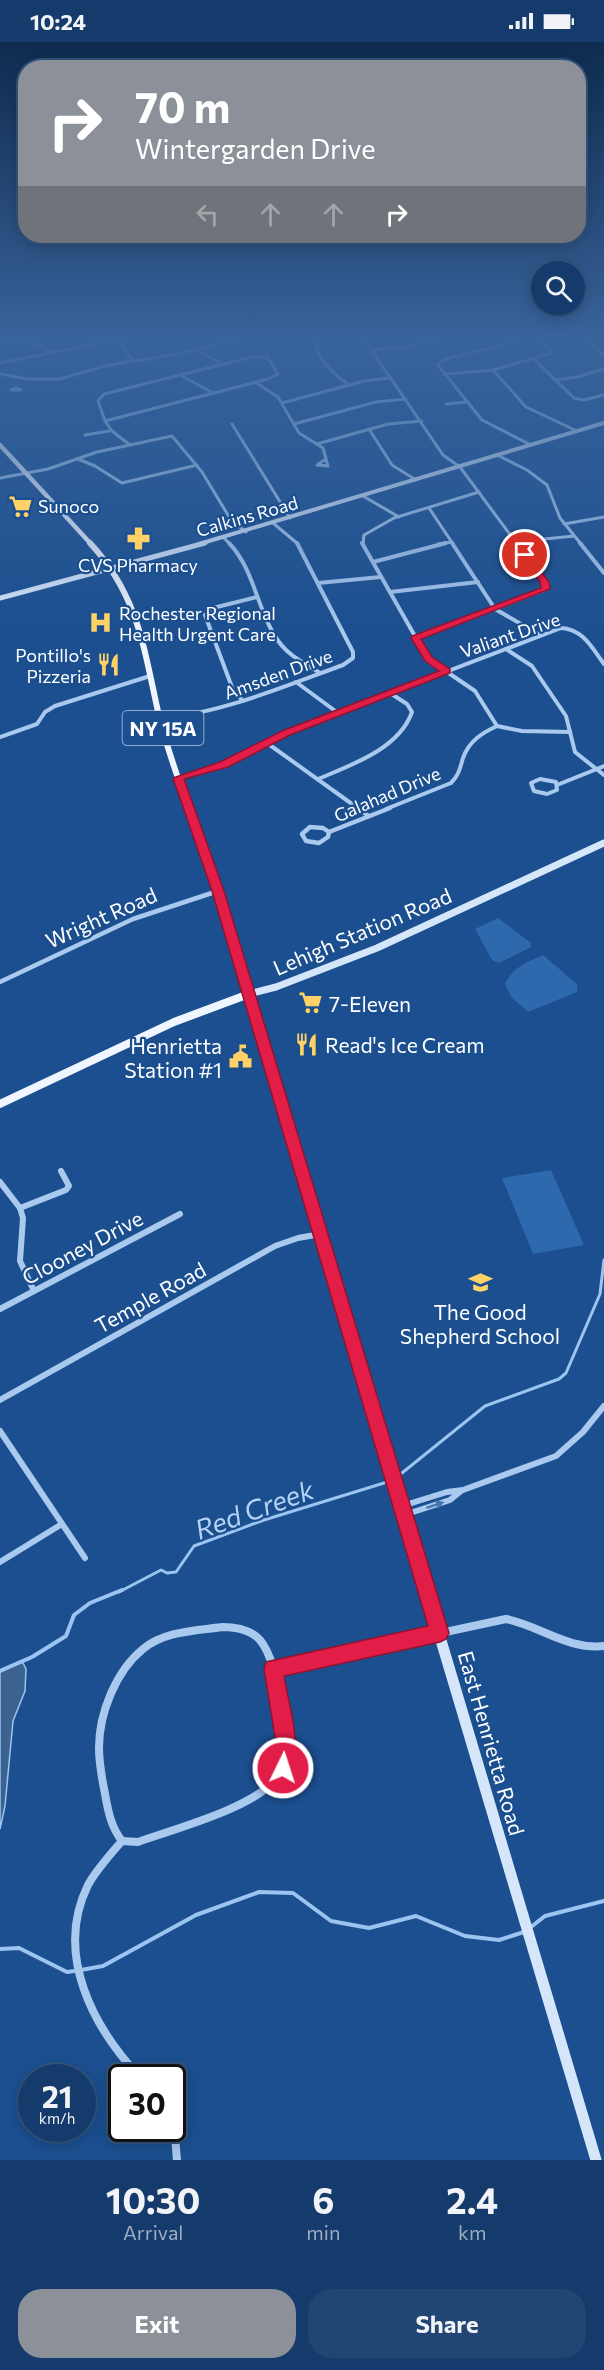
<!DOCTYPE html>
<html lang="en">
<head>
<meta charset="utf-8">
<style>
	body { margin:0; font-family:Commissioner,sans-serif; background:#214673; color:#f1f3f6; height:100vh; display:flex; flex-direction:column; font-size:22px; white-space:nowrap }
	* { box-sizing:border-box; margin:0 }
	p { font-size:20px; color:#9dadc1 }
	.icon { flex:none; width:33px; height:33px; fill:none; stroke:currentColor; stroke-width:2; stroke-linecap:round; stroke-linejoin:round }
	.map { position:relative; height:2118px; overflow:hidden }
	.sheet { display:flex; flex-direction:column; background:#143b6b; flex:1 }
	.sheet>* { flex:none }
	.banner { position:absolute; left:18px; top:18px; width:568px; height:183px; border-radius:24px; box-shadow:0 3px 15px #0003,0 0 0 2px #33557e; background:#8c9099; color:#fff; overflow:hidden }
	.fabs { position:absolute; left:531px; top:219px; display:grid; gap:12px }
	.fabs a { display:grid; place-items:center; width:54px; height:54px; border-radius:50%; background:#143b6b; box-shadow:0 3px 15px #0003,0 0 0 2px #33557e; font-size:30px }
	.speed { position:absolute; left:18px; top:2022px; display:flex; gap:12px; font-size:30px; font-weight:700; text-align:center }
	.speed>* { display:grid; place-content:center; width:78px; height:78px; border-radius:50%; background:#143b6b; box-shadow:0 3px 15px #0003,0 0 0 2px #33557e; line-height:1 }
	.speed small { font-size:15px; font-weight:400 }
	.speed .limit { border:3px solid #111; border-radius:9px; background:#fff; color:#111 }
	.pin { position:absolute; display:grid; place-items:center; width:51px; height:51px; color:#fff; margin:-26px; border:3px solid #fff; border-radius:50%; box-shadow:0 2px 6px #0007 }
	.me { position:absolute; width:66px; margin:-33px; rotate:4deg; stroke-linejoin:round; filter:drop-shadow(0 0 4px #0008) }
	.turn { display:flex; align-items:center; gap:21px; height:126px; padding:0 18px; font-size:27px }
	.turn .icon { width:78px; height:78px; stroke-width:2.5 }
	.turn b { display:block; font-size:42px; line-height:51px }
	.lanes { display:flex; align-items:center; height:57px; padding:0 18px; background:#0003; justify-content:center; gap:30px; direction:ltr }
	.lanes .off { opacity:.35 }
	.eta { display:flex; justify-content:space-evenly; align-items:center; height:102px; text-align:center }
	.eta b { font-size:36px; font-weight:700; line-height:42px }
	.action { display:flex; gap:12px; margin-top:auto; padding:12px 18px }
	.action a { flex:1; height:69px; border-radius:24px; background:#8c9099; color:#fff; font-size:24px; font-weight:700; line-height:69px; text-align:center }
	.action a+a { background:#214673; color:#f1f3f6 }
	.status { display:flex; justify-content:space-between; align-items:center; height:42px; padding:0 30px; background:#143b6b; direction:ltr }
	.status svg { height:16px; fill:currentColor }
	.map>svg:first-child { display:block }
	.green { fill:#2e69ad }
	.water { fill:#3c6290; stroke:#9cc4f0; stroke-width:1.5 }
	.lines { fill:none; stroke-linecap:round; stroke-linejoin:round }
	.stream-far1 { stroke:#9cc4f0; stroke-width:3 }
	.stream { stroke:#9cc4f0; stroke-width:4 }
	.minor-far4 { stroke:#a9c9ee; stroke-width:3 }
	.minor-far3 { stroke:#a9c9ee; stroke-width:4 }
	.minor-far2 { stroke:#a9c9ee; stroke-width:4.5 }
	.minor-far1 { stroke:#a9c9ee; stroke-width:6 }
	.minor { stroke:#a9c9ee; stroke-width:8 }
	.secondary-far4 { stroke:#d6e6fa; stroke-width:4 }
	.secondary-far3 { stroke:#d6e6fa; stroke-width:5 }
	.secondary-far2 { stroke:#d6e6fa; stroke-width:7 }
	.secondary-far1 { stroke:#d6e6fa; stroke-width:9 }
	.secondary { stroke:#d6e6fa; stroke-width:11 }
	.primary-far2 { stroke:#f0f6ff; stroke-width:4.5 }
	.primary-far1 { stroke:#f0f6ff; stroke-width:6 }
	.primary { stroke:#f0f6ff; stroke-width:8 }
	.oneway { fill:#4674ac }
	.route { fill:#e11d48; stroke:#92132f; stroke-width:1.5 }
	.labels { text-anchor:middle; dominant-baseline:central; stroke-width:4.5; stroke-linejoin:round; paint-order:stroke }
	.far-poi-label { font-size:18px; fill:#fff; stroke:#1b4f8f; text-anchor:start }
	.far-street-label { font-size:18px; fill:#fff; stroke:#1b4f8f }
	.shield { fill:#1b4f8f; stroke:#bbcadd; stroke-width:1.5 }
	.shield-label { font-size:20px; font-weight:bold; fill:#fff }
	.street-label { font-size:21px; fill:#fff; stroke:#1b4f8f }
	.poi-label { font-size:21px; fill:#fff; stroke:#1b4f8f; text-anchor:start }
	.near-water-label { font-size:27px; font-style:italic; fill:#b5d3f5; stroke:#1b4f8f }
</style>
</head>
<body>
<div class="status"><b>10:24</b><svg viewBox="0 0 49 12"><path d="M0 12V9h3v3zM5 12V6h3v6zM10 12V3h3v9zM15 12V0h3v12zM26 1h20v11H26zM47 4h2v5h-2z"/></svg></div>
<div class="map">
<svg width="604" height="2118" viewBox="0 0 604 2118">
	<rect width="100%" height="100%" fill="#1b4f8f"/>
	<g class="green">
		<polygon points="498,876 531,901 531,905 499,921 492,918 475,887"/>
		<path d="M543,913L577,942V950L528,970L512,956L505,942C513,925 527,920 543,913Z"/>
		<polygon points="551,1128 584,1203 533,1212 502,1136"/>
	</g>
	<polygon class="water" points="22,1619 26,1627 25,1649 13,1679 5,1764 0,1787 0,1630"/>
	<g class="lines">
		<g class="stream-far1">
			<polyline points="402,1431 485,1364 559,1337 566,1331 600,1252 604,1218"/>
			<polyline points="119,1550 161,1528 167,1531 176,1530 194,1504 264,1478 384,1441"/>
		</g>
		<g class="stream">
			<polyline points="0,1629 32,1615 66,1594 74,1573 90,1561 122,1548"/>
			<polyline points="531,1885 545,1874 604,1859"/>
			<polyline points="0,1907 19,1906 67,1930 75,1929"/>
			<polyline points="81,1928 103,1924 196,1873 259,1850 293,1851 331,1879 369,1886 416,1874 465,1894 499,1898 524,1890"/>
		</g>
		<g class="minor-far4">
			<polyline points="27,297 51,311"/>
			<polyline points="129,297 122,303 133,319"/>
			<path d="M323,297L316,300C316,317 336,334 349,343"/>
			<polyline points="364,297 443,413 460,425 517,502"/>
			<polyline points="525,297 446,317 437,322 482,378 531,403"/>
			<polyline points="586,297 604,314"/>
			<polyline points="0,301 28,298"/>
			<polyline points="195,307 222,322"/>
			<polyline points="371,308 405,305 440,297"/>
			<polygon points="252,315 268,316 278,332 268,337 105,379 98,359 104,352"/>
			<polyline points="534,317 574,356 584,358 604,353"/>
			<polyline points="0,321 95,302 122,301"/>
			<polyline points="493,328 526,365 577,389"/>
			<polyline points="0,332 28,337 60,337 104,324 172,313 240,297"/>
			<polyline points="445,332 493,328 552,311 538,297"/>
			<polyline points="180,333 213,351"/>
			<polyline points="554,338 577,335 604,327"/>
			<polyline points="255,340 278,355 299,391 323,406 326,417"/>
			<polygon points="16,346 21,348 11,348"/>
			<polyline points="282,361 364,339 391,336"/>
			<polyline points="446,362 467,360"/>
			<polyline points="105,379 112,389 130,403"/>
			<polyline points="232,382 290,476"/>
			<polyline points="294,382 376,360 406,357"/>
			<polyline points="369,387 392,423 416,438"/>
			<polyline points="85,393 109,389"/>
			<polyline points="317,402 388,382 422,379"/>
			<polyline points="497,413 527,428 547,443 560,476 581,502"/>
			<polyline points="78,417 95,424 122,441 197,423"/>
			<polygon points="326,417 328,424 317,423"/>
			<polyline points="0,436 48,427 97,410 172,394 202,430 231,478 246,490"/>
			<polyline points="363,454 399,475"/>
			<polyline points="429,466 453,502"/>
			<polyline points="273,481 298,502"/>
			<polyline points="564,482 604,475"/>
			<polyline points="224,496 230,502"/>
			<polyline points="515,500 574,494"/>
			<polyline points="363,502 364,493 394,476 479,450"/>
			<polyline points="438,502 452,500"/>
		</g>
		<g class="minor-far3">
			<path d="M229,501C255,528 257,570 279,600C289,614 306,622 320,631"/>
			<polyline points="362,501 428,617 475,649 497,684 522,689 570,690"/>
			<polyline points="452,501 495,567 540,593"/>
			<polyline points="580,501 604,531"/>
			<polyline points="373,520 446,501"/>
			<polyline points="318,541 381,535"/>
			<polyline points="390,550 478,540"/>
			<polyline points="416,596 544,548 547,544 515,501"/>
			<polyline points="506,607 532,624 566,674 575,710 604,733"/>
			<polyline points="296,640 338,671"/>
			<polyline points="243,659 233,648 205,573 213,566 257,555"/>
			<path d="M160,677C224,670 283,645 343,623L353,616V610L297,501"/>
			<polyline points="0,695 37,682 45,670 55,664 150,634"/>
			<polyline points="267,701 359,767"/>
			<path d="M178,736L224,722L286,691L561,586C583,587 592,606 604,622"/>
			<path d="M318,737C351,723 399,707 412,670L407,662L390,651"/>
			<polygon points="540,737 556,740 557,748 547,752 534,749 531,741"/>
			<polyline points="557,743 604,724"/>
			<path d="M386,767L451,741C459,733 460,726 463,716C469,699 482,691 497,684"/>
		</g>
		<g class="minor-far2">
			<polyline points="357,766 369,774"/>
			<polygon points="310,785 323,786 329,790 328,795 319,801 306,799 302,792"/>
			<polyline points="329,790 390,766"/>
			<polyline points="0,940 133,877 218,849"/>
		</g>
		<g class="minor-far1">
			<polyline points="0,1140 20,1166 23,1176 20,1219 34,1249"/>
			<polyline points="20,1166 66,1148 69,1144 61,1129"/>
			<polyline points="0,1267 180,1172"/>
			<polyline points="0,1358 275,1204 298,1196 321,1192"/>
			<polyline points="0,1389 85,1516"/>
			<polyline points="402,1464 447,1450 463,1448 556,1414 583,1390 604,1364"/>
			<polyline points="404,1473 450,1458 461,1449"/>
			<polyline points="0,1520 62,1482"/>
		</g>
		<g class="minor">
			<path d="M222,1585C235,1585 251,1588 260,1598C279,1620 297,1716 276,1738C247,1768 177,1786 138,1800L122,1799C111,1785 108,1769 105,1752C102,1737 99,1721 99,1706C99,1671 116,1629 143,1607C165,1589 195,1589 222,1585Z"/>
			<path d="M273,1627L506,1577C540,1584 568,1608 604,1604"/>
			<path d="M122,1799C110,1813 97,1827 88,1843C54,1912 93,1986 141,2036"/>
			<polyline points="172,2060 177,2118"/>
		</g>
		<polyline class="secondary-far4" points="199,502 604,381"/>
		<polyline class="secondary-far3" points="0,556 205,501"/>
		<polyline class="secondary-far2" points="296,1109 249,952 276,945 377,906 604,801"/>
		<polyline class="secondary-far1" points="295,1107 427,1550"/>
		<polyline class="secondary" points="426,1548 596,2118"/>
		<polyline class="primary-far2" points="0,403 91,502"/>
		<path class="primary-far1" d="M90,501C139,554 144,608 159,674C167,706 178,737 189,767"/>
		<polyline class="primary" points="0,1062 174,980 249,952 218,849 188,766"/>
	</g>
	<defs><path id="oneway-solid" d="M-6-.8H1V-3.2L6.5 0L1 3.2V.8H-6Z" transform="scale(1.5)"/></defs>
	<use class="oneway" href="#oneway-solid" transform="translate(435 1463) rotate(-18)"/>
	<linearGradient id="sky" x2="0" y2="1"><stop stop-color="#0f2b4f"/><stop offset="0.5" stop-color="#39639b"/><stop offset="1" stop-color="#39639b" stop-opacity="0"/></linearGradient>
	<rect width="604" height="593" fill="url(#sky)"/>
	<path class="route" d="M522,512H528L549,540L550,547L421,597L432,615L450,627V631L290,693L228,725L184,737L224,849L449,1591L446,1597L440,1600L284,1634C289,1665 303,1703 290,1733L283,1736L276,1733L273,1726L276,1701L264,1627L266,1620L428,1584L212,849L173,736L220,720L282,689L439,629L425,619L411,596L412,594L541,546L540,540L521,513Z"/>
	<defs>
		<symbol id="supermarket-bare" viewBox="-9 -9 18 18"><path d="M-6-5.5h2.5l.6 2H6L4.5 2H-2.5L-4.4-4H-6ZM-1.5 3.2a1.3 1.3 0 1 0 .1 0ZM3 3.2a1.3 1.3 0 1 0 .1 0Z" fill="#ffd166" stroke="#1b4f8f" stroke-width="2.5" paint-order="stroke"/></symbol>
		<symbol id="pharmacy-bare" viewBox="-9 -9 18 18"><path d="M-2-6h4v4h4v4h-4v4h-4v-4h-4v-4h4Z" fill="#ffd166" stroke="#1b4f8f" stroke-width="2.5" paint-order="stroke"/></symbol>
		<symbol id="hospital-bare" viewBox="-9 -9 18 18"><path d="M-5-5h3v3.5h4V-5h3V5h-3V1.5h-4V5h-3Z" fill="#ffd166" stroke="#1b4f8f" stroke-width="2.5" paint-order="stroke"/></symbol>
		<symbol id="restaurant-bare" viewBox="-9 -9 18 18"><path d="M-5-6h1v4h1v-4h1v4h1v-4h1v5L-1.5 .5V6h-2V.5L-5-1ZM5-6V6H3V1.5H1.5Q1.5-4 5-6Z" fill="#ffd166" stroke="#1b4f8f" stroke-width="2.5" paint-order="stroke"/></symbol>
		<symbol id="civic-bare" viewBox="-9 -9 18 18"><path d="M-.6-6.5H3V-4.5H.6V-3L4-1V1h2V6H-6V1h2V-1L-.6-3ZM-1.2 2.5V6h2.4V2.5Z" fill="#ffd166" stroke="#1b4f8f" stroke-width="2.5" paint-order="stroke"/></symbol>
		<symbol id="school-bare" viewBox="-9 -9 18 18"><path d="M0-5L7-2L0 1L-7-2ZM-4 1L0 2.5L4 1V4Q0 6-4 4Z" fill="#ffd166" stroke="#1b4f8f" stroke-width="2.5" paint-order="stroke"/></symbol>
	</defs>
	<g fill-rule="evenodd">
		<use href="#supermarket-bare" x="4" y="448" width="33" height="33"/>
		<use href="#pharmacy-bare" x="122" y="480" width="33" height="33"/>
		<use href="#hospital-bare" x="84" y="564" width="33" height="33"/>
		<use href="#restaurant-bare" x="92" y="606" width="33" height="33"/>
		<use href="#supermarket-bare" x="294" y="944" width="33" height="33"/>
		<use href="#restaurant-bare" x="290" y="986" width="33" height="33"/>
		<use href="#civic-bare" x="224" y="998" width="33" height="33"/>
		<use href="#school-bare" x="464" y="1224" width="33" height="33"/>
	</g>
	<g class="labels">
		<g class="far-poi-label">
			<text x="38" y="464">Sunoco</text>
			<text x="138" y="523" text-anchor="middle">CVS Pharmacy</text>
			<text x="119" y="571">Rochester Regional<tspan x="119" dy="21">Health Urgent Care</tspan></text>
			<text x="91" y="613" text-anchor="end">Pontillo's<tspan x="91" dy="21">Pizzeria</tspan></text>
		</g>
		<g class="far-street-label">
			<text transform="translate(247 474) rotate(-16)">Calkins Road</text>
			<text transform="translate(510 593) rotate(-19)">Valiant Drive</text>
			<text transform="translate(278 632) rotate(-20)">Amsden Drive</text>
			<text transform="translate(387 752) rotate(-23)">Galahad Drive</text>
		</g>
		<rect class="shield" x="122.5" y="669" width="81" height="34" rx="4.5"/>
		<g class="shield-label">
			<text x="163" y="686">NY 15A</text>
		</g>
		<g class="street-label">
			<text transform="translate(101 875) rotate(-24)">Wright Road</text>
			<text transform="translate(362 889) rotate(-23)">Lehigh Station Road</text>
			<text transform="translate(82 1205) rotate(-28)">Clooney Drive</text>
			<text transform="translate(150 1255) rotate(-29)">Temple Road</text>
			<text transform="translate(492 1701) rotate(74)">East Henrietta Road</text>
		</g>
		<g class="poi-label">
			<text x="329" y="961">7-Eleven</text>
			<text x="325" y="1002">Read's Ice Cream</text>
			<text x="222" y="1003" text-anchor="end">Henrietta<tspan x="222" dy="24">Station #1</tspan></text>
			<text x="480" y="1269" text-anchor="middle">The Good<tspan x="480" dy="24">Shepherd School</tspan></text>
		</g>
		<g class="near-water-label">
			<text transform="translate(254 1467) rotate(-20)">Red Creek</text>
		</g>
	</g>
</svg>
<div class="fabs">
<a><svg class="icon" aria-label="search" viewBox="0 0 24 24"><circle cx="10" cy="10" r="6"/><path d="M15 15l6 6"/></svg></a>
</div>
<div class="speed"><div>21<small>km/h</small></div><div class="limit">30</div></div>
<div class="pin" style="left:525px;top:513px;background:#d93025"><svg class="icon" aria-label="arrive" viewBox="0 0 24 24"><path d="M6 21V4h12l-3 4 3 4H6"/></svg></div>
<svg class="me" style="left:283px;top:1726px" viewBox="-20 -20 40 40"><circle r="17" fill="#e11d48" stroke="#fff" stroke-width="3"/><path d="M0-11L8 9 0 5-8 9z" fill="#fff"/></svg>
<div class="banner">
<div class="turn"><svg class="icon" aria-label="right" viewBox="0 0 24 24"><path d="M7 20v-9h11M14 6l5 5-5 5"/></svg><div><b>70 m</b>Wintergarden Drive</div></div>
<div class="lanes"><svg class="icon off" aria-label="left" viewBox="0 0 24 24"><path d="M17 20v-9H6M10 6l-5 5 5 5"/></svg><svg class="icon off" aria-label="ahead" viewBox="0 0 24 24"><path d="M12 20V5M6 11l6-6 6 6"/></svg><svg class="icon off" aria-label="ahead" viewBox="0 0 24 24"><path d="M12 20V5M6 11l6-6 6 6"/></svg><svg class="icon" aria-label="right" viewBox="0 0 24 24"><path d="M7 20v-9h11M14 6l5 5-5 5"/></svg></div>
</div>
</div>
<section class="sheet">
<div class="eta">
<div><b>10:30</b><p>Arrival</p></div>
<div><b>6</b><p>min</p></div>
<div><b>2.4</b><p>km</p></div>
</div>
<div class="action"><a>Exit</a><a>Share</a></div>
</section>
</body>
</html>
